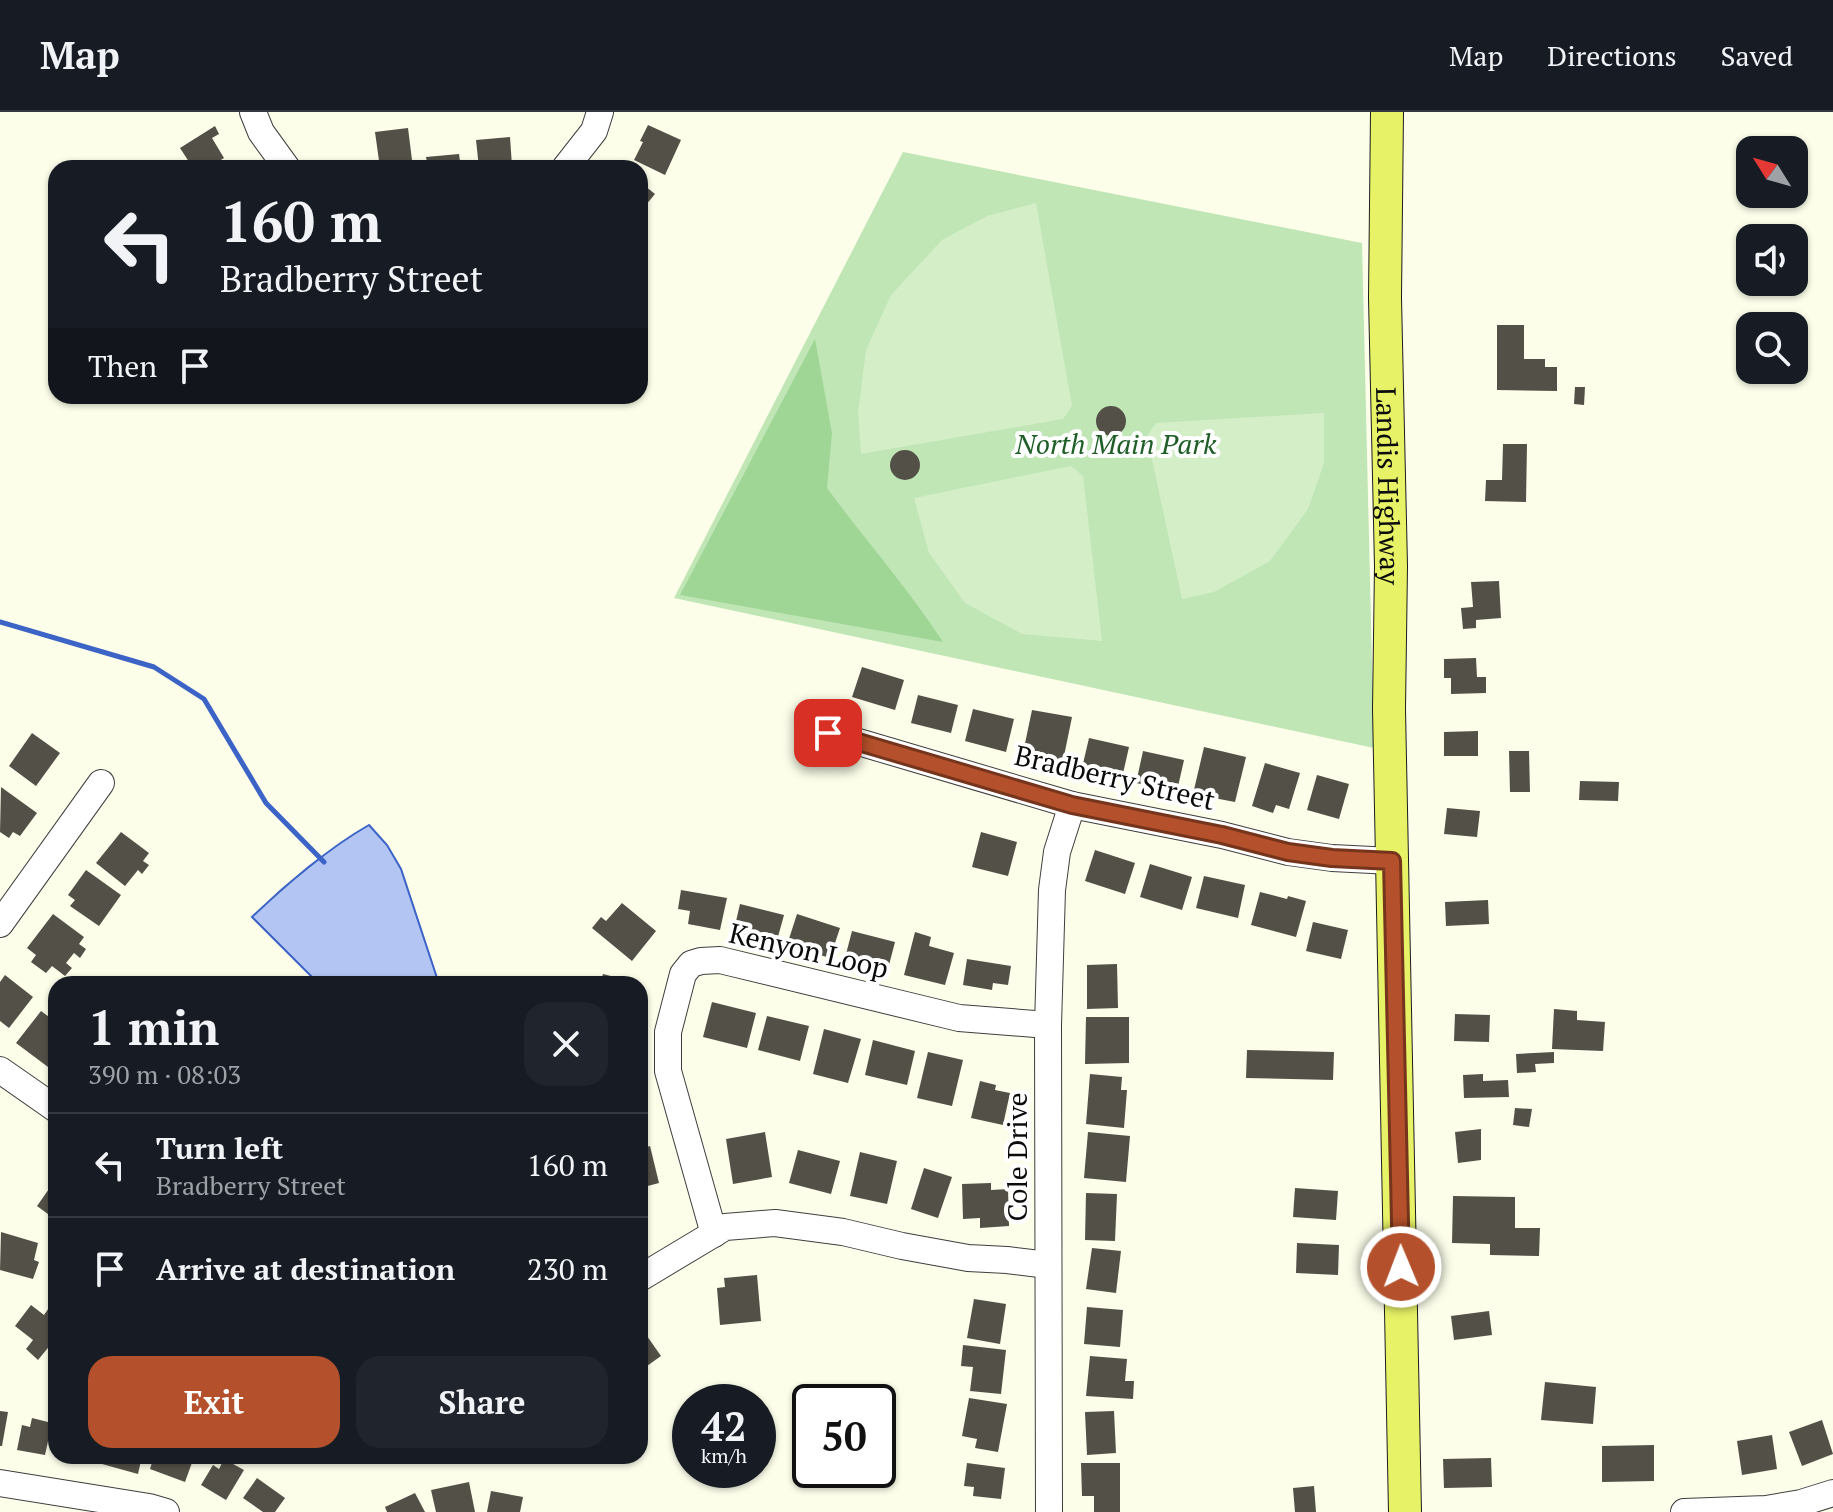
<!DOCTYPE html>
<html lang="en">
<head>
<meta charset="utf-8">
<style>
	body { margin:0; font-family:"PT Serif",serif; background:#20242c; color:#f1f3f6; height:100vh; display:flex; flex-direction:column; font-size:30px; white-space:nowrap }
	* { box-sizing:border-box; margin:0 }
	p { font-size:26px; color:#9ea1a6 }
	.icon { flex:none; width:44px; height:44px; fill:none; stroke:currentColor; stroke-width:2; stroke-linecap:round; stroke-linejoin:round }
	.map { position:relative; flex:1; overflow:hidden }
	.panel { position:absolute; left:48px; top:864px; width:600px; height:488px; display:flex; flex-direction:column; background:#171b24; border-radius:24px; box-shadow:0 2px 6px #0004 }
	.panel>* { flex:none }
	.top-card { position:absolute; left:48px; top:48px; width:600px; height:244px; border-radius:24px; box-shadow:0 2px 6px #0004; background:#171b24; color:#f1f3f6; overflow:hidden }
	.needle { width:52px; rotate:307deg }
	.tools { position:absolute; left:1736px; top:24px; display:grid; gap:16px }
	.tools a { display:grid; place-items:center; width:72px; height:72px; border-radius:16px; background:#171b24; box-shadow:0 2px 6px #0004; font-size:40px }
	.speed { position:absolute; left:672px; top:1272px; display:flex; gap:16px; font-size:40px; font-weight:700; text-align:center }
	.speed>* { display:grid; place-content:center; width:104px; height:104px; border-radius:50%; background:#171b24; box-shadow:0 2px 6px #0004; line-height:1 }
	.speed small { font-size:20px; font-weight:400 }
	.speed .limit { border:4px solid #111; border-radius:12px; background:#fff; color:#111 }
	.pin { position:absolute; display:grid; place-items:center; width:68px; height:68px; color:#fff; margin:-34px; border-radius:16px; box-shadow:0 4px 12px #0006 }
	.me { position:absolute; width:88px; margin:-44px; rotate:359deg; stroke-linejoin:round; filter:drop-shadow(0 0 6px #0008) }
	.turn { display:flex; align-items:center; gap:28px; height:168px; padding:0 40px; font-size:36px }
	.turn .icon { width:104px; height:104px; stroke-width:2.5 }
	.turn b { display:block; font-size:56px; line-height:68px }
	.then { display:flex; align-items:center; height:76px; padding:0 40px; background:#0003; gap:16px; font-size:30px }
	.round { display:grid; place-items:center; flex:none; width:84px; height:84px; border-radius:24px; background:#20242c }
	.summary { display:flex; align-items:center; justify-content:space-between; height:136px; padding:0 40px }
	h1 { font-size:48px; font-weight:600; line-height:60px }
	.primary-button { display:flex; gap:16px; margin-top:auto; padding:16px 40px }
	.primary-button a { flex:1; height:92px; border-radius:24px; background:#b4502b; color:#fff; font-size:32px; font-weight:600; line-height:92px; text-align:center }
	.primary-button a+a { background:#20242c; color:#f1f3f6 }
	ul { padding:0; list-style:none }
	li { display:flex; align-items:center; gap:24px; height:104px; padding:0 40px; border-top:2px solid #363941 }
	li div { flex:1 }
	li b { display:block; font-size:30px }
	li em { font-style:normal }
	header { display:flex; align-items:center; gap:48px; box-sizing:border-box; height:112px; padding:0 40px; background:#171b24; border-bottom:2px solid #363941 }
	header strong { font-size:38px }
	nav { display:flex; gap:44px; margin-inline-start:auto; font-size:28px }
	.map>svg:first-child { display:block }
	.green { fill:#c0e6b6 }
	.forest { fill:#9fd696 }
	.pitch { fill:#d4eec8 }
	.water { fill:#b2c5f3; stroke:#3c63c6; stroke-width:2 }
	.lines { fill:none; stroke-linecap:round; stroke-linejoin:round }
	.stream { stroke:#3c63c6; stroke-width:5 }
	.building { fill:#535048 }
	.minor-casing { stroke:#3e3e3e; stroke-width:28 }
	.major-casing { stroke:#1c1c1c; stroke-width:34 }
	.minor { stroke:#fff; stroke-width:26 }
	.major { stroke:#e7f266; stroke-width:32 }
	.route-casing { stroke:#75341c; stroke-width:20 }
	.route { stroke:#b4502b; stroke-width:14 }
	.labels { text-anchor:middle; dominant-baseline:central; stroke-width:8; stroke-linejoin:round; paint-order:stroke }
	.park-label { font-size:28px; font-style:italic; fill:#1f5f27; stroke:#fff }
	.street-label { font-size:28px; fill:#0b0b0b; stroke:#fff }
</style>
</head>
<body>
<header>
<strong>Map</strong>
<nav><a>Map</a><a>Directions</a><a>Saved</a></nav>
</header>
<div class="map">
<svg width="1833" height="1400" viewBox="0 0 1833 1400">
	<rect width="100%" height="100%" fill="#fcfeea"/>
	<polygon class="green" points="903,40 1362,131 1374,636 674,486"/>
	<path class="forest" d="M815,227L832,321L827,376C865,428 908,476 943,530L680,483Z"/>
	<g class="pitch">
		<polygon points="1036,91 1072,294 1063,307 861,342 858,301 866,238 891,183 942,128 987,104"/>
		<polygon points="1324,301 1324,351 1308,397 1270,449 1214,480 1182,487 1147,324 1156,311"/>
		<polygon points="1071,354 1083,364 1102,529 1022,522 965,491 929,441 914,386"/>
	</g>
	<path class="water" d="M369,713L387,733L401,757L439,872H319L252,805C284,774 330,735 369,713Z"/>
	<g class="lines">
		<polyline class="stream" points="0,510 154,555 204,587 266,691 324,750"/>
	</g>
	<g class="building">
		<polygon points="648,13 681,28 665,63 634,48 643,30 640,29"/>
		<polygon points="215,14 219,22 212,26 224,46 208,56 193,56 180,36"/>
		<polygon points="408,16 413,56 380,56 375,20"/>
		<polygon points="510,25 512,54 479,56 476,28"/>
		<polygon points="459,42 461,56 428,56 426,45"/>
		<polygon points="640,70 655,82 640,100"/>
		<polygon points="1497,213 1524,213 1524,247 1545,247 1545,255 1557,255 1557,279 1497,278"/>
		<polygon points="1575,275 1585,275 1584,293 1574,292"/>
		<circle cx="1111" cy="309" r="15"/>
		<polygon points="1503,332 1527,332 1526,390 1485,389 1486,368 1502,368"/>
		<circle cx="905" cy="353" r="15"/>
		<polygon points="1499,469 1501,506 1476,508 1476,516 1463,517 1461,496 1473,495 1471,470"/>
		<polygon points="1476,546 1477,565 1486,565 1486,581 1451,582 1451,566 1444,566 1444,547"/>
		<polygon points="862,555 904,568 895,598 852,585"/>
		<polygon points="918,583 958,593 951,621 911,611"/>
		<polygon points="973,597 1014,607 1006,640 965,629"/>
		<polygon points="1032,598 1072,605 1063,649 1023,641"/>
		<polygon points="1478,619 1478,644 1444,644 1444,620"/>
		<polygon points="32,621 60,641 36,674 9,654"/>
		<polygon points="1089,626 1129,635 1122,666 1082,656"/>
		<polygon points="1204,635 1246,645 1235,690 1193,682"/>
		<polygon points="1143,639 1184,648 1177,679 1136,671"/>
		<polygon points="1509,639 1529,639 1530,680 1510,680"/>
		<polygon points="1265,651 1300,661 1289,697 1276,693 1273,701 1252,694"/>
		<polygon points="1317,663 1349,672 1339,707 1307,698"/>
		<polygon points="1580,669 1619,670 1618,689 1579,688"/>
		<polygon points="1,675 37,701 20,724 13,720 9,726 0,720"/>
		<polygon points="1447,696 1480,699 1477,725 1444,722"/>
		<polygon points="121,720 149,741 143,749 149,753 142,762 138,758 125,774 96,751"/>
		<polygon points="981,720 1017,730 1008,764 972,755"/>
		<polygon points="1095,738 1135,751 1125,782 1085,769"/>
		<polygon points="1150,752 1192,765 1182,798 1140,785"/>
		<polygon points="86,758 121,783 99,814 70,794 75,788 68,783"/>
		<polygon points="1204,764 1245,773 1238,806 1196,796"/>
		<polygon points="681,778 727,786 720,818 688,812 690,799 678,797"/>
		<polygon points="1260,780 1287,787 1288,784 1306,789 1296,825 1251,813"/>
		<polygon points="1488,788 1489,812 1446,814 1445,790"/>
		<polygon points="622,791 656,819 632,849 592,816 601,805 606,809"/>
		<polygon points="740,792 784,803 776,832 733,822"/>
		<polygon points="53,802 84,825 79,832 86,837 80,846 74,841 66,851 72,856 65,864 52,854 46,861 31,850 36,843 27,836"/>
		<polygon points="797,802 840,816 830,846 787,833"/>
		<polygon points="1313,810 1348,818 1341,847 1306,839"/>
		<polygon points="852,819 895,830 888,857 845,846"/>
		<polygon points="915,820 931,825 929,834 954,841 945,873 904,863"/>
		<polygon points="967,847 1011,854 1008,873 993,871 992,878 963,873"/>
		<polygon points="1117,852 1118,896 1087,897 1087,853"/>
		<polygon points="603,862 638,871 638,872 600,872"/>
		<polygon points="5,863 33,885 9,916 0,909 0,870"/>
		<polygon points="712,890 756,901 747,936 703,925"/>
		<polygon points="1554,897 1577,899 1577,908 1605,910 1603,939 1552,937"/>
		<polygon points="41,899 56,910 56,953 52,958 16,931"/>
		<polygon points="1455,902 1490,903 1489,930 1454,929"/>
		<polygon points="767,904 809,914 800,949 758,938"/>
		<polygon points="1086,905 1129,905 1129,951 1085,952"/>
		<polygon points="824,917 861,927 848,971 813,962"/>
		<polygon points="873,928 915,939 907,973 865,963"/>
		<polygon points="1247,938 1334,940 1333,968 1246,966"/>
		<polygon points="928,940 963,948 952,994 917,986"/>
		<polygon points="1554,940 1554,951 1535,952 1536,960 1517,961 1516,942"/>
		<polygon points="1090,962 1122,965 1121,978 1127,978 1124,1016 1086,1012"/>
		<polygon points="1483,962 1483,969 1508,968 1509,985 1464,986 1463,963"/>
		<polygon points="980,969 996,973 995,978 1010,981 1003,1013 971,1006"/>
		<polygon points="1515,996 1532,997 1529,1015 1513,1013"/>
		<polygon points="1481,1017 1481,1048 1458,1051 1455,1020"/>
		<polygon points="765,1020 772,1065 733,1072 726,1027"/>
		<polygon points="1088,1020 1130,1024 1126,1070 1084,1066"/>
		<polygon points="650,1034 659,1071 640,1076 640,1037"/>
		<polygon points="798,1038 840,1049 831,1082 789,1071"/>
		<polygon points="860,1040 897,1049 887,1092 850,1084"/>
		<polygon points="924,1056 952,1065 938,1106 911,1097"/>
		<polygon points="56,1067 56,1108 37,1094"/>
		<polygon points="991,1071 991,1078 1008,1077 1009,1114 980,1116 980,1106 963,1107 962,1072"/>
		<polygon points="1295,1076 1338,1079 1336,1108 1293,1105"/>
		<polygon points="1086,1081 1117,1082 1115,1129 1085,1128"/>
		<polygon points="1453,1084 1515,1085 1515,1116 1540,1116 1539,1144 1490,1143 1490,1132 1452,1131"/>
		<polygon points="1,1120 38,1131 34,1148 39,1150 33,1167 0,1158"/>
		<polygon points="1297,1131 1339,1133 1338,1163 1296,1161"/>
		<polygon points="1092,1136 1121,1139 1116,1181 1086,1177"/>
		<polygon points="757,1163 761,1209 720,1213 717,1176 725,1175 724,1166"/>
		<polygon points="974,1187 1006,1192 1000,1232 967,1226"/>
		<polygon points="31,1193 44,1203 51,1193 56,1198 56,1226 38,1248 26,1237 33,1228 15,1214"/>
		<polygon points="1087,1195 1123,1198 1120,1235 1084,1232"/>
		<polygon points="1489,1199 1492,1223 1454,1228 1451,1204"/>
		<polygon points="640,1214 661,1244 640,1259"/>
		<polygon points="963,1233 1006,1238 1001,1282 970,1279 973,1255 961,1254"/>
		<polygon points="1090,1244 1127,1247 1125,1269 1134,1269 1133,1287 1086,1284"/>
		<polygon points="1545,1270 1596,1275 1593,1312 1541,1308"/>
		<polygon points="969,1286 1007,1292 998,1340 975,1336 977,1327 962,1324"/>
		<polygon points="0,1299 8,1300 2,1334 0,1334"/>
		<polygon points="1114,1299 1116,1341 1087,1343 1085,1300"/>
		<polygon points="32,1306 52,1311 45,1343 17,1338 22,1313 30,1315"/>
		<polygon points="1822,1308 1833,1342 1802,1354 1789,1320"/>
		<polygon points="1772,1323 1777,1357 1742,1363 1737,1329"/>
		<polygon points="1654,1333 1654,1369 1602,1370 1602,1334"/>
		<polygon points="62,1344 95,1344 93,1352"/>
		<polygon points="104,1344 142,1344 138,1362 102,1352"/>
		<polygon points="154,1344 194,1345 185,1370 150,1357"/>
		<polygon points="1491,1346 1492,1375 1444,1376 1443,1347"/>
		<polygon points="224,1347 244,1358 226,1388 201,1373 213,1353 219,1357"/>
		<polygon points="967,1351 1005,1356 1001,1387 973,1384 974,1375 964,1374"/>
		<polygon points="1081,1351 1120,1351 1120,1400 1094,1400 1094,1384 1082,1384"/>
		<polygon points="257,1366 285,1386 275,1400 263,1400 243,1386"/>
		<polygon points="469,1370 475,1400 436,1400 431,1378"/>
		<polygon points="1314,1374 1316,1400 1295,1400 1293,1376"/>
		<polygon points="491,1379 523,1385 520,1400 487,1400"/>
		<polygon points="415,1381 425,1400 387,1400 385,1395"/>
	</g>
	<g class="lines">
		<defs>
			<g id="minor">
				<polyline points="253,0 261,20 287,56"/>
				<polyline points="565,56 594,19 600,0"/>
				<polyline points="828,621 1072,693 1222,723 1288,740 1332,746 1392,749"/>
				<polyline points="0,812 101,671"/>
				<polyline points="0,958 56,997"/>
				<polyline points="714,1122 668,959 668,920 683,862 691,852 701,849 720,848 959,906 1048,913"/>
				<polyline points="640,1166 725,1115 775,1111 843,1120 902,1134 968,1146 1007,1148 1048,1153"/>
				<polyline points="0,1371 149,1395 166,1400"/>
				<polyline points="1049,1400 1048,913 1052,778 1057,740 1072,693"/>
				<polyline points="1684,1400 1766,1397 1801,1391 1833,1381"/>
			</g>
			<g id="major">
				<path id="s1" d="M1387,0L1385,186L1391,454L1389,597L1405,1400"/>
			</g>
		</defs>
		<use href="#minor" class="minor-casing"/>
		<use href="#major" class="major-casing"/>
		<use href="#minor" class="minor"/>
		<use href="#major" class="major"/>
	</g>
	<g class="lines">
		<defs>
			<polyline id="route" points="828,621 1072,693 1222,723 1288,740 1332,746 1392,749 1401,1155"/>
		</defs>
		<use href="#route" class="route-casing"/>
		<use href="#route" class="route"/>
	</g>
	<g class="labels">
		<g class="park-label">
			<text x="1116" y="331">North Main Park</text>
		</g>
		<g class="street-label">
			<text stroke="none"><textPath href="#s1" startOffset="374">Landis Highway</textPath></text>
			<text transform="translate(1115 665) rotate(13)">Bradberry Street</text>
			<text transform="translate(809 838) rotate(13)">Kenyon Loop</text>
			<text transform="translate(1016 1045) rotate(-90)">Cole Drive</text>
		</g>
	</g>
</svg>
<div class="tools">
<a><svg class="needle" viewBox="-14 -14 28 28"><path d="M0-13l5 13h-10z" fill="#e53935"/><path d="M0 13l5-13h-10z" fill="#9ea1a6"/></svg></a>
<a><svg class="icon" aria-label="sound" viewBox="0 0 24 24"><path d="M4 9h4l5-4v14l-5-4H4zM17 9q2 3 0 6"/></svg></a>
<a><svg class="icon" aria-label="search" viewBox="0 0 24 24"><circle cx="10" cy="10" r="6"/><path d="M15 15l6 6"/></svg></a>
</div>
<div class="speed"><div>42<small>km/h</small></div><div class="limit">50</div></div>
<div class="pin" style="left:828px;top:621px;background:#d93025"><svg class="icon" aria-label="arrive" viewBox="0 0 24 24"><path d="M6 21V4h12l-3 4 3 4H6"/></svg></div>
<svg class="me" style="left:1401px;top:1155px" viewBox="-20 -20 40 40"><circle r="17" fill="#b4502b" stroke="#fff" stroke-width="3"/><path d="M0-11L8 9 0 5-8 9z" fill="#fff"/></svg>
<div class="top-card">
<div class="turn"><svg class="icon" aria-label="left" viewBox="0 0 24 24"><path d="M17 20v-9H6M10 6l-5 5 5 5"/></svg><div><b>160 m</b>Bradberry Street</div></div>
<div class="then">Then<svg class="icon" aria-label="arrive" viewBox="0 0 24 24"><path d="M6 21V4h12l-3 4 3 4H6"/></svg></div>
</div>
<section class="panel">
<div class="summary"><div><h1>1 min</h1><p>390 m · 08:03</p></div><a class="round"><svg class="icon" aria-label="close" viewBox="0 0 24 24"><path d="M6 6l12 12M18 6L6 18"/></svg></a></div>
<ul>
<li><svg class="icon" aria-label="left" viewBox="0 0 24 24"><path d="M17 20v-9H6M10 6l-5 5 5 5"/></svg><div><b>Turn left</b><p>Bradberry Street</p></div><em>160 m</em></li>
<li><svg class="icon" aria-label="arrive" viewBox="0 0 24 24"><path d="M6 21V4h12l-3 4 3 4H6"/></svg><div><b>Arrive at destination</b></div><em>230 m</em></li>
</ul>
<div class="primary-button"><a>Exit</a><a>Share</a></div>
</section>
</div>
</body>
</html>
